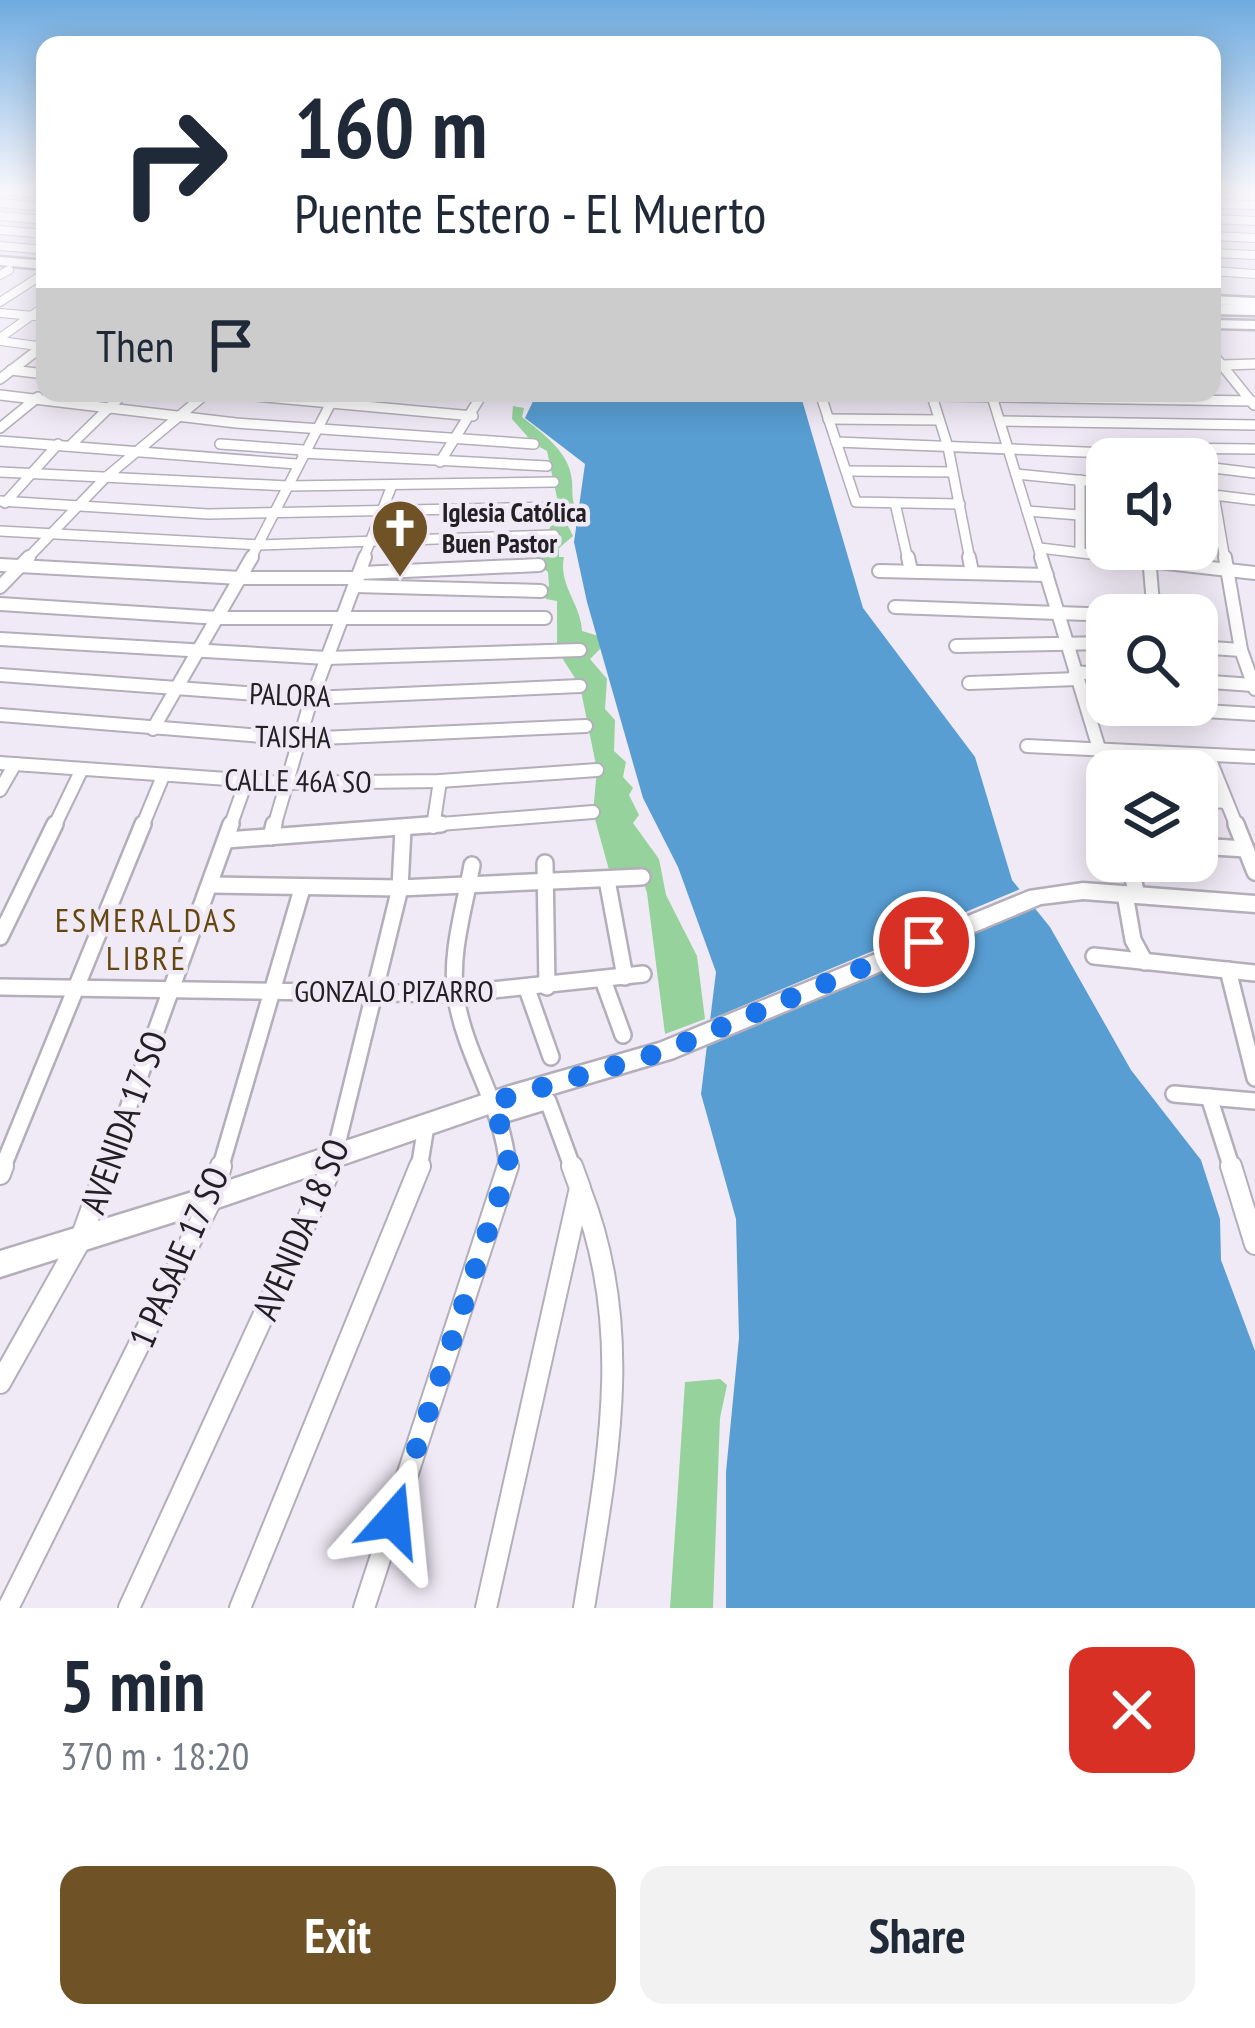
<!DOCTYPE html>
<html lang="en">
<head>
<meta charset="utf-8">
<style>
	body { margin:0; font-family:"PT Sans Narrow",sans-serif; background:#f2f2f3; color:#1f2937; height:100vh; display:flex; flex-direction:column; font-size:45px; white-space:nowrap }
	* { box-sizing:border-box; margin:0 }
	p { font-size:39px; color:#747a83 }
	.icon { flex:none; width:66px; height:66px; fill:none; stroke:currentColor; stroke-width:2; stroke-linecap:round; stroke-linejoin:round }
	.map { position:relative; height:1608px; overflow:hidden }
	.details { display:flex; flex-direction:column; background:#fff; flex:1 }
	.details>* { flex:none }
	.hud { position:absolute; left:36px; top:36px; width:1185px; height:366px; border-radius:24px; box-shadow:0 6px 30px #0003; background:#fff; color:#1f2937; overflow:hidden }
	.fabs { position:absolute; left:1086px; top:438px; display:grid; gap:24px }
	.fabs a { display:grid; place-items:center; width:132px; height:132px; border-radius:24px; background:#fff; box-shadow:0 6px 30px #0003; font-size:60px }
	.pin { position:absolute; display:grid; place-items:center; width:102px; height:102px; color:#fff; margin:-51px; border:6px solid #fff; border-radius:50%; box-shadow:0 3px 12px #0007 }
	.me { position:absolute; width:132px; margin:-66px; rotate:18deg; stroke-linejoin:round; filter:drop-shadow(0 0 9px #0008) }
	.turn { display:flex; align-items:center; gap:42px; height:252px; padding:0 60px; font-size:54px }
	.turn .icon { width:156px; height:156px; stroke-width:2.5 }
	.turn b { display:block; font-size:84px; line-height:102px }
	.then { display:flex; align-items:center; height:114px; padding:0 60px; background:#0003; gap:24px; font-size:45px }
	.round { display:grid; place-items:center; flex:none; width:126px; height:126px; border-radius:24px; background:#f2f2f3 }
	.overview { display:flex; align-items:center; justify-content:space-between; height:204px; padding:0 60px }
	h1 { font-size:72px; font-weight:600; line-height:90px }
	.action { display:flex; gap:24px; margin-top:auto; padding:24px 60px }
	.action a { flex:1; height:138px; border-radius:24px; background:#6f5326; color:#fff; font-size:48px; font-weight:600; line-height:138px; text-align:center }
	.action a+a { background:#f2f2f3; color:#1f2937 }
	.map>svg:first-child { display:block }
	.green { fill:#96d39c }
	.water { fill:#589ed3 }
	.pier { fill:#f0eaf6 }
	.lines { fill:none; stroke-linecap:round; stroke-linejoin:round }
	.street-far4-casing { stroke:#b3aeb9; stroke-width:10 }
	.street-far3-casing { stroke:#b3aeb9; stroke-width:12 }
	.street-far2-casing { stroke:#b3aeb9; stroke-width:16 }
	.street-far1-casing { stroke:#b3aeb9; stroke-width:20 }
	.street-casing { stroke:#b3aeb9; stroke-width:24 }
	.secondary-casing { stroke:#b3aeb9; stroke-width:5 }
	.highway-casing { stroke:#b3aeb9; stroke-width:5 }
	.street-far4 { stroke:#fff; stroke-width:8 }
	.street-far3 { stroke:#fff; stroke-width:9 }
	.street-far2 { stroke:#fff; stroke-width:12 }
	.street-far1 { stroke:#fff; stroke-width:15 }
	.street { stroke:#fff; stroke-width:20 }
	.secondary { fill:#fff; fill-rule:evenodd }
	.highway { fill:#fff; fill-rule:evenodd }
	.route { stroke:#1a73e8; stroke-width:21; stroke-dasharray:0 37.8 }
	.labels { text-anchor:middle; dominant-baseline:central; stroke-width:9; stroke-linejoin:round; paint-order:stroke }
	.far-poi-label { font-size:27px; font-weight:bold; fill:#222024; stroke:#f0eaf6; text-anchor:start }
	.street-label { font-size:30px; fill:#222024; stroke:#f0eaf6 }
	.neighbourhood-label { font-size:33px; letter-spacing:3px; fill:#65460f; stroke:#f0eaf6 }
	.near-street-label { font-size:36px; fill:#222024; stroke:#f0eaf6 }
</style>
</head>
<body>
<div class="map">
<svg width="1255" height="1608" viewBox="0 0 1255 1608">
	<rect width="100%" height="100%" fill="#f0eaf6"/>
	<g class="green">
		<path d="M513,406L524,408L522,417C542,433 570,452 572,481C573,493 571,497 576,510L565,520L573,536L559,548V557H564C558,585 581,604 582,631L602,637L605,644L590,659L607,679L605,709L615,720L614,751L626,762L623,777L633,788L629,795L639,815L633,823L659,859L666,895L697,956L705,1019L665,1034L647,893L642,877L609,870L593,812L597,770L580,686L557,650V601L546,599L541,591L549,586L548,572L539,565L544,540L553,535L549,530L559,507L547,451L534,444L512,419Z"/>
		<polygon points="720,1379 727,1385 720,1418 713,1608 670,1608 685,1382"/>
	</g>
	<polygon class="water" points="537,393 800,393 863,608 975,757 1012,880 1050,927 1131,1070 1201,1160 1220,1219 1221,1260 1255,1351 1255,1608 726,1608 726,1472 739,1338 736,1219 701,1094 716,972 678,867 643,798 587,602 574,542 585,464 525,418"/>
	<polygon class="pier" points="1025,887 1040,906 701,1049 704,1022"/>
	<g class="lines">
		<defs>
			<g id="street-far4">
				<polyline points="1217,188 1255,190"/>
				<polyline points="0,190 45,194"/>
				<polyline points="0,203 45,207"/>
				<polyline points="1212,204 1255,205"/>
				<polyline points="0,216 45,220"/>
				<polyline points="1212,219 1255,221"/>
				<polyline points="0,230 45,234"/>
				<polyline points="1212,236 1255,238"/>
				<polyline points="0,246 45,250"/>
				<polyline points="1212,253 1255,255"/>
				<polyline points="1212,271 1255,274"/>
				<polyline points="0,275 9,270"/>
				<polyline points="0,302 45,273"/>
				<polyline points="0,313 45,317"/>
				<polyline points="0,338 45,306"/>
				<polyline points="0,341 45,347"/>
				<polyline points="35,352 45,344"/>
			</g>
			<g id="street-far3">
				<polyline points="1212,353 1254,405"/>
				<polyline points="1222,365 1255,364"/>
				<polyline points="11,370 45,374"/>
				<polyline points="0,379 39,349"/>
				<polyline points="221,393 473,416"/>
				<polyline points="820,393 856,502 960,504"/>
				<polyline points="931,393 948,447 970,560"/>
				<polyline points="991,393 1042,560"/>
				<polyline points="820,394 1252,401"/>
				<polyline points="0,395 236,423 534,444"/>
				<polyline points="828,419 939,420"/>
				<polyline points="1000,421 1255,425"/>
				<polyline points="0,428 38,397"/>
				<polyline points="0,441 296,464"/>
				<polyline points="836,442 1157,455"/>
				<polyline points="220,444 303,450"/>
				<polyline points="71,445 124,393"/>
				<polyline points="1156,448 1255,449"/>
				<polyline points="302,453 547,466"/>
				<polyline points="440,462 483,393"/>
				<polyline points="1197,466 1255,473"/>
				<polyline points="849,471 952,472"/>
				<polyline points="0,472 288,486 554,482"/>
				<polyline points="1016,474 1107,483"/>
				<polyline points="1080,480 1080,550"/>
				<polyline points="1197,493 1255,500"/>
				<polyline points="1214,495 1225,560"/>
				<polyline points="0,501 208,514 559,507"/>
				<polyline points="5,503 58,444"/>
				<polyline points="895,503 908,560"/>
				<polyline points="1027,511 1079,515"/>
				<polyline points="0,531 259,545 554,535"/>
				<polyline points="1040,548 1140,560"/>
				<polyline points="1148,549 1149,560"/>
				<polyline points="26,560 105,478 207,393"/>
				<polyline points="250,560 336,393"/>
				<polyline points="363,560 392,485"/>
			</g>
			<g id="street-far2">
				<polyline points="908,557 911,571"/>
				<polyline points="969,557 972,572"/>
				<polyline points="1041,557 1107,775"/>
				<polyline points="1114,557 1255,573"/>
				<polyline points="1149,557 1154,615"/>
				<polyline points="1225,557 1241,650 1255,689"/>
				<polyline points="0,565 241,578 358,578"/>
				<polyline points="879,571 1047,575"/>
				<polyline points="360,573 539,565"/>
				<polyline points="355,586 541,591"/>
				<polyline points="0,587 29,557"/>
				<polyline points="0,604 219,618 545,618"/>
				<polyline points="895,607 1115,615"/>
				<polyline points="0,639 327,658 580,650"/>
				<polyline points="956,646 1107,643"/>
				<polyline points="1197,647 1241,650"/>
				<polyline points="1075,672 1107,675"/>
				<polyline points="0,675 312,698 580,686"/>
				<polyline points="1197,681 1253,685"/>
				<polyline points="969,683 1077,679"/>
				<polyline points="1086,704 1255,714"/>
				<polyline points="0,715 299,739 586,726"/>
				<polyline points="153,729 252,557"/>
				<polyline points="1027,746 1255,757"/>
				<polyline points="1208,755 1237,827"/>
				<polyline points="0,763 283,783 440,781 597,770"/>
				<polyline points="0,790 15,764"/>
				<polyline points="1197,800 1226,802"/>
				<polyline points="54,827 82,769"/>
				<polyline points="142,827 163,776"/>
				<polyline points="230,827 246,782"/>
				<polyline points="274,827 310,703 365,557"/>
				<polyline points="402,827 593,812"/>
				<polyline points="433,827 440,781"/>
			</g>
			<g id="street-far1">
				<polyline points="1236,824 1255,872"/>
				<polyline points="271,837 274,824"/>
				<polyline points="227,840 441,824"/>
				<polyline points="1197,846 1246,849"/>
				<polyline points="1129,861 1137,895"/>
				<polyline points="545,863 547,987"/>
				<path d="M472,865C465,906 449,955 456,997C465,1057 504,1107 508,1169"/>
				<polyline points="607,880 625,977"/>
				<polyline points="211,885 400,888 642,877"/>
				<polyline points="1125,894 1133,940 1145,962"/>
				<polyline points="0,937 55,824"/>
				<polyline points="1094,956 1255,973"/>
				<polyline points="1228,970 1255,1078"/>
				<polyline points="603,980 623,1035"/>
				<polyline points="0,987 455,994 643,974"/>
				<polyline points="527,989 551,1057"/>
				<polyline points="1174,1094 1255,1101"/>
				<polyline points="1209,1097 1232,1169"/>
				<polyline points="499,1116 548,1101 573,1169"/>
				<polyline points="2,1169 143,824"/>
				<polyline points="106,1169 231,824"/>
				<polyline points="220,1169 302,889"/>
				<polyline points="331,1169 400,888 403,829"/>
				<polyline points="419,1169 426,1126"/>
			</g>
			<g id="street">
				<polyline points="1231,1166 1255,1244"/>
				<polyline points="0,1174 3,1166"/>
				<path d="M580,1189C636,1330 607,1463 584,1608"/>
				<polyline points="0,1383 80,1241 107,1166"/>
				<polyline points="8,1608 212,1198 221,1166"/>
				<polyline points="129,1608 332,1166"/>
				<polyline points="240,1608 420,1166"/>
				<polyline points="364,1608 508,1166"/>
				<polyline points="486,1608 580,1188 572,1166"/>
			</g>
			<g id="secondary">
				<polygon points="1212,296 1255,298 1255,306 1212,304"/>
				<polygon points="1212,320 1255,321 1255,329 1212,328"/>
				<polygon points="1083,883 1255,896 1255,912 1083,899 1041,904 674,1058 509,1107 212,1210 0,1277 0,1251 212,1186 506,1087 659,1043 1029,891"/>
			</g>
			<g id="highway">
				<polygon points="0,257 45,261 45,269 0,265"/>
				<polygon points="1212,304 1255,305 1255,315 1212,314"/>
			</g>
		</defs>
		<use href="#street-far4" class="street-far4-casing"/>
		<use href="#street-far3" class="street-far3-casing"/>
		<use href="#street-far2" class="street-far2-casing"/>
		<use href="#street-far1" class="street-far1-casing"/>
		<use href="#street" class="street-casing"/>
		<use href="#secondary" class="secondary-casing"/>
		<use href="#highway" class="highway-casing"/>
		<use href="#street-far4" class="street-far4"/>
		<use href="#street-far3" class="street-far3"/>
		<use href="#street-far2" class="street-far2"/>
		<use href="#street-far1" class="street-far1"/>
		<use href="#street" class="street"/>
		<use href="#secondary" class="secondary"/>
		<use href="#highway" class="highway"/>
	</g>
	<linearGradient id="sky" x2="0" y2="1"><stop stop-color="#6eabe0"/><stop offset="0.46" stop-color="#f8f6fb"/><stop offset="1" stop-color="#f8f6fb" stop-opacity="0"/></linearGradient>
	<rect width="1255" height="413" fill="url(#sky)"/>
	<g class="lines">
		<polyline class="route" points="393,1520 508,1169 508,1148 492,1102 665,1051 924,942"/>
	</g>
	<defs>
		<symbol id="church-pin" viewBox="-11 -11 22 30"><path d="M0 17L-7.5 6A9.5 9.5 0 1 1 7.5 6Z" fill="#6f5326" stroke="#f0eaf6"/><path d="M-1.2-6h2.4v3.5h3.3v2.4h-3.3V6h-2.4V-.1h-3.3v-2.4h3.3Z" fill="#fff"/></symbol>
	</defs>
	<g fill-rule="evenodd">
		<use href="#church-pin" x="367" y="495" width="66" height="90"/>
	</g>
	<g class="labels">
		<g class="far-poi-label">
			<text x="442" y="512">Iglesia Católica<tspan x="442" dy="31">Buen Pastor</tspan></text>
		</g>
		<g class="street-label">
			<text transform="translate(290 694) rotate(2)">PALORA</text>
			<text transform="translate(293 736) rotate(1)">TAISHA</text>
			<text transform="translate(298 780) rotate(1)">CALLE 46A SO</text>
			<text x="394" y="990">GONZALO PIZARRO</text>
		</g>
		<g class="neighbourhood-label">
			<text x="147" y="919">ESMERALDAS<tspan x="147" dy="38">LIBRE</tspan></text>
		</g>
		<g class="near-street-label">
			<text transform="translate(123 1122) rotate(-70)">AVENIDA 17 SO</text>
			<text transform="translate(300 1229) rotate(-67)">AVENIDA 18 SO</text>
			<text transform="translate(178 1257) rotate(-66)">1 PASAJE 17 SO</text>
		</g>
	</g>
</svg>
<div class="fabs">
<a><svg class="icon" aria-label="sound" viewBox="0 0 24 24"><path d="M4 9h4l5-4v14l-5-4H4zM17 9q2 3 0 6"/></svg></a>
<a><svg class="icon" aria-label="search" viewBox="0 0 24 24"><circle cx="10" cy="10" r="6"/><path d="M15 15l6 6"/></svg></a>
<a><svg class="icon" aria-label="layers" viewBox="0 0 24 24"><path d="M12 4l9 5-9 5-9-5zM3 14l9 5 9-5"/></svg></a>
</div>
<div class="pin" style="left:924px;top:942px;background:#d93025"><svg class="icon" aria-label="arrive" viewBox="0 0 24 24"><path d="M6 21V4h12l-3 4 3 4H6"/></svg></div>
<svg class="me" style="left:393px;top:1520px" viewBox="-20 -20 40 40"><path d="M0-17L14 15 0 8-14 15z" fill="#1a73e8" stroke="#fff" stroke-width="4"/></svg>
<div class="hud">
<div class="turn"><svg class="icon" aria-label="right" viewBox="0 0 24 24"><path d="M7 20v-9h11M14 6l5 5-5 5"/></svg><div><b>160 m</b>Puente Estero - El Muerto</div></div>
<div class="then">Then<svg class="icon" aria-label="arrive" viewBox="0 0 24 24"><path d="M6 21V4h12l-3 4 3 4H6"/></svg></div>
</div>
</div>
<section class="details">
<div class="overview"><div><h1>5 min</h1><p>370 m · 18:20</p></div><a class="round" style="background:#d93025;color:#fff"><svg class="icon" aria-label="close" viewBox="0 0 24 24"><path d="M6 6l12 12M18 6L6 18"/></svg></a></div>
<div class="action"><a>Exit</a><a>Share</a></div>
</section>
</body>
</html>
